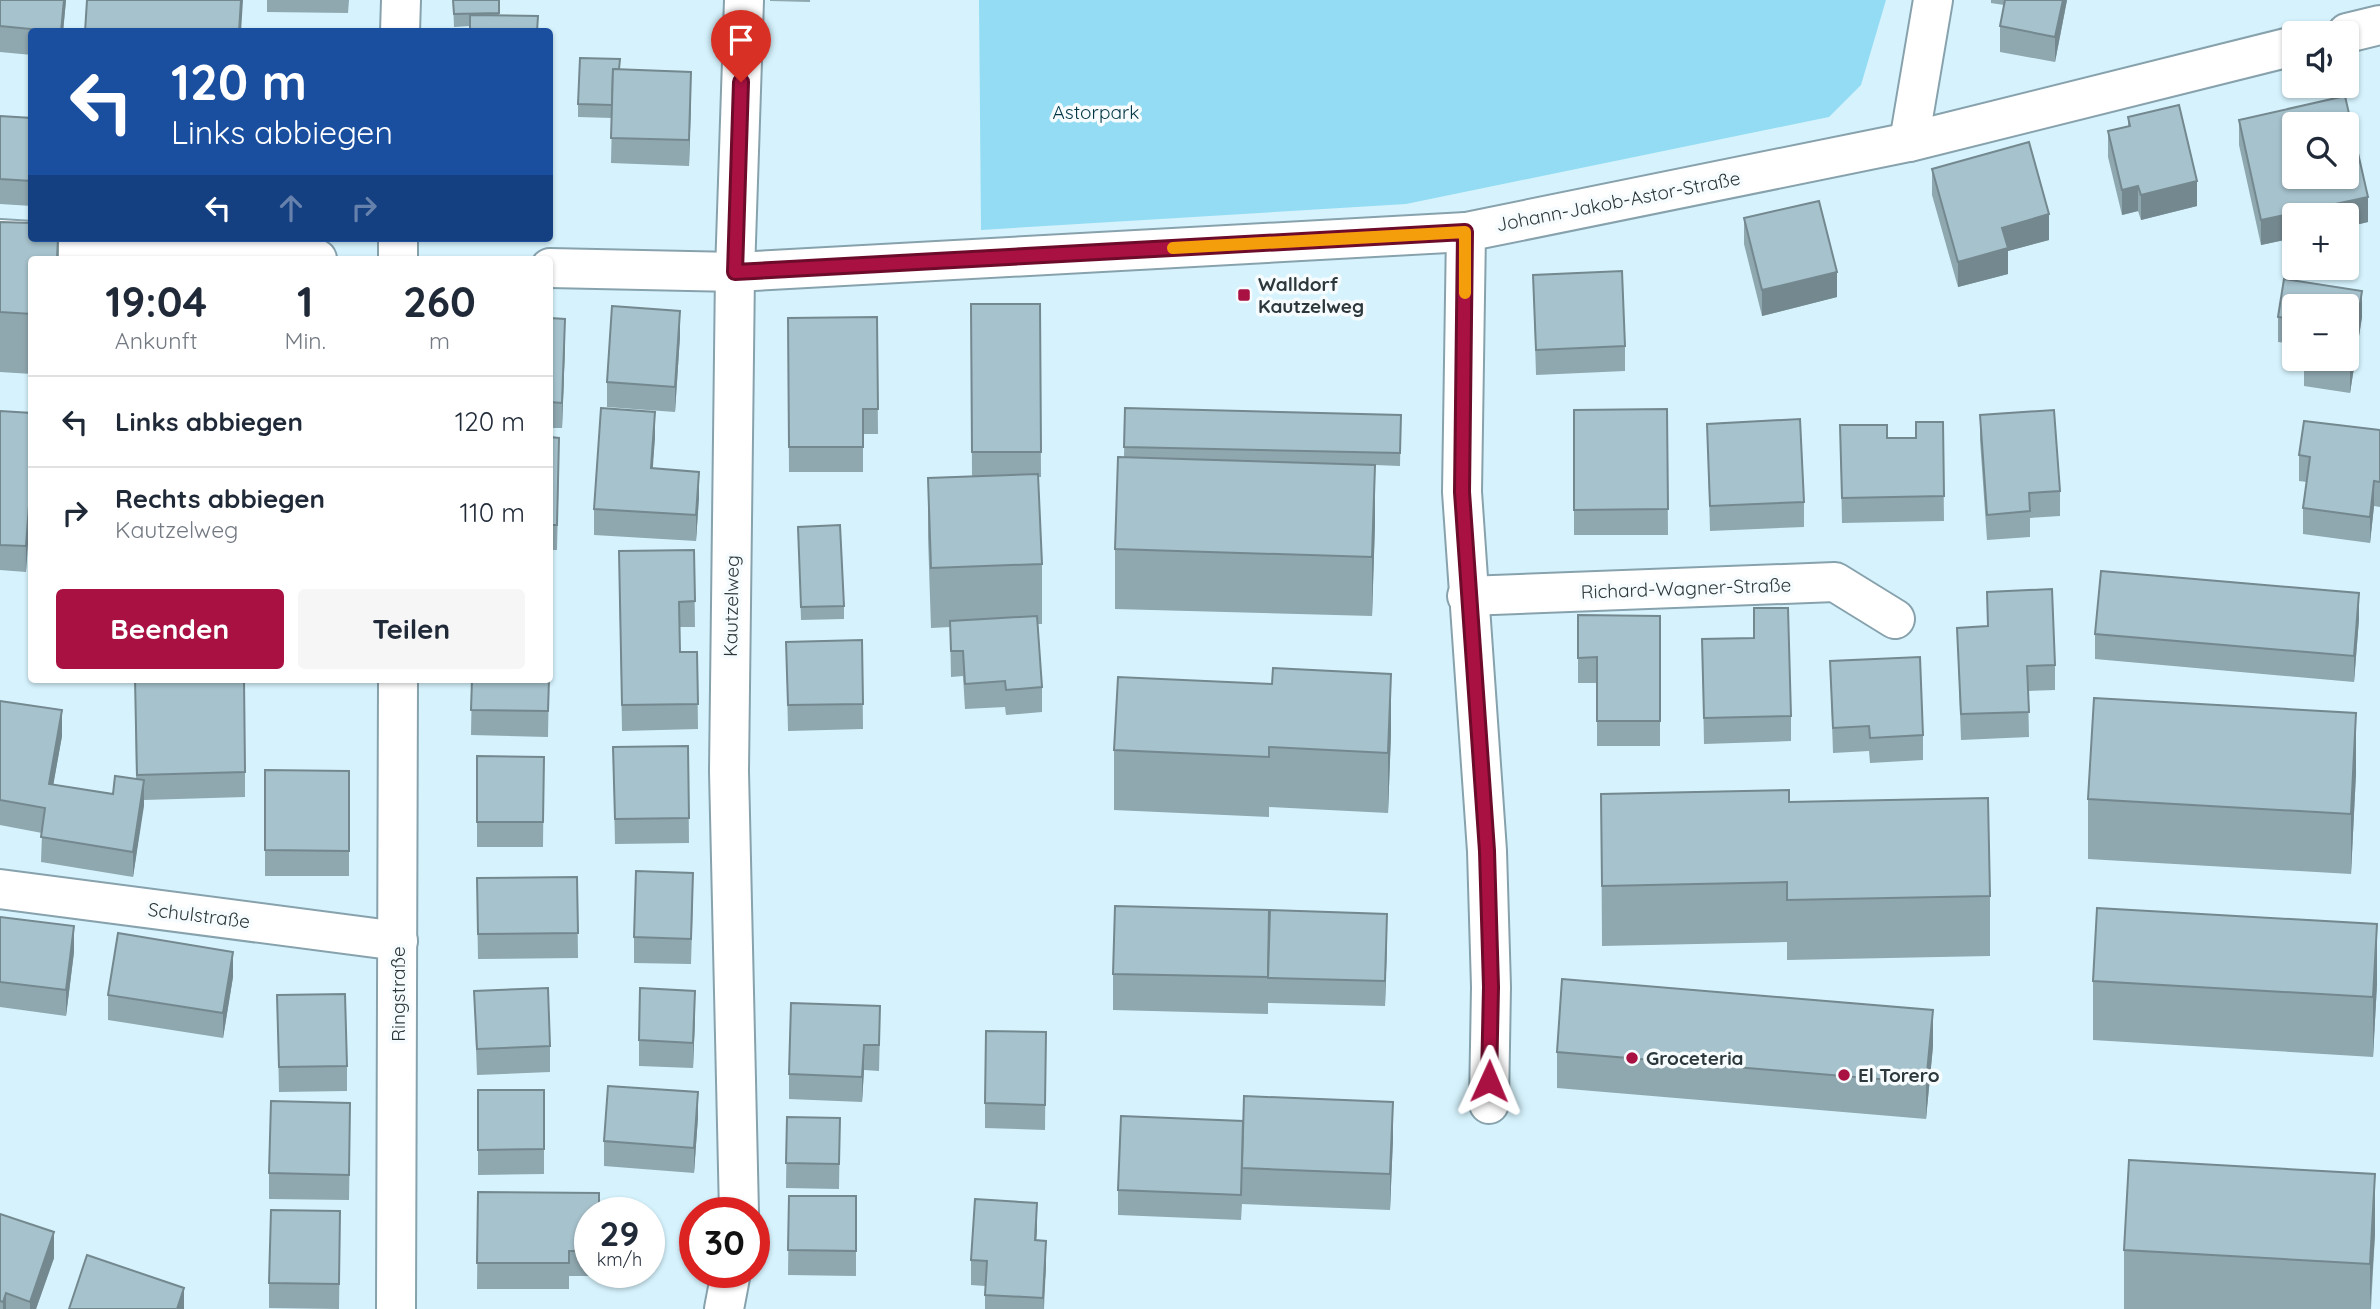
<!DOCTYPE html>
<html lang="de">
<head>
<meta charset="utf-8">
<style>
	body { margin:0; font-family:Quicksand,sans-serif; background:#f6f6f7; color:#1f2937; height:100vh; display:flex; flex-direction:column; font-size:26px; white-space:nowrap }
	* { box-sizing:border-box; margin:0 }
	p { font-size:23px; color:#747a83 }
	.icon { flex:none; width:38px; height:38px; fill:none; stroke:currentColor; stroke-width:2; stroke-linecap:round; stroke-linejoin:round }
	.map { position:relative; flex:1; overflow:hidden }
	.sheet { position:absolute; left:28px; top:256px; width:525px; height:427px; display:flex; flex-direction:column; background:#fff; border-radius:7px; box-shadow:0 2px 5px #0004 }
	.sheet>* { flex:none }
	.guide { position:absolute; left:28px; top:28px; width:525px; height:214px; border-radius:7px; box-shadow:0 2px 5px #0004; background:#1a4fa0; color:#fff; overflow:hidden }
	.fabs { position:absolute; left:2282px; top:21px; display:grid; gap:14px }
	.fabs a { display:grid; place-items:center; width:77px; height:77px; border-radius:7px; background:#fff; box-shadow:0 2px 5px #0004; font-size:35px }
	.speed { position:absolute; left:574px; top:1197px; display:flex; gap:14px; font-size:35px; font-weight:700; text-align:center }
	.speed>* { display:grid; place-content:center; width:91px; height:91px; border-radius:50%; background:#fff; box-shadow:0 2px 5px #0004; line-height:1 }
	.speed small { font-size:18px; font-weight:400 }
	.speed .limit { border:10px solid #d22; background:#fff; color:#111 }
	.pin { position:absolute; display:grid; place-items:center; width:60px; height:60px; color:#fff; margin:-72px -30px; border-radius:50% 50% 50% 0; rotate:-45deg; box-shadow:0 0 7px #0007 }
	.pin .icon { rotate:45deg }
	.me { position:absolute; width:77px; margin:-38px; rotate:1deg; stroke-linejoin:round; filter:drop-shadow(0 0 5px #0008) }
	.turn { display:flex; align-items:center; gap:24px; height:147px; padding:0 28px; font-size:32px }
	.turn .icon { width:91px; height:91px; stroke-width:2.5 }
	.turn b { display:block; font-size:49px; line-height:60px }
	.lanes { display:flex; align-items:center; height:66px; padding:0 28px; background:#0003; justify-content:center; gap:35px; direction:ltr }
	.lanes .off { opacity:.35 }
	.eta { display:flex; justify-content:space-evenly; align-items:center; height:119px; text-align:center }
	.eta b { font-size:42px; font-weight:700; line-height:49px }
	.action { display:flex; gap:14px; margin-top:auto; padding:14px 28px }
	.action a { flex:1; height:80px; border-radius:7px; background:#a81142; color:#fff; font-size:28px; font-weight:700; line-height:80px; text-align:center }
	.action a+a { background:#f6f6f7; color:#1f2937 }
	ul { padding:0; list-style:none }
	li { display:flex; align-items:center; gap:21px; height:91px; padding:0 28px; border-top:2px solid #e0e1e3 }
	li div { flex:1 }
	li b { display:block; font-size:26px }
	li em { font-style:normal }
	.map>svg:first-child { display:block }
	.green { fill:#93dcf4 }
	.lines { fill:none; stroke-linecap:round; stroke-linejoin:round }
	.minor-casing { stroke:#87a2ac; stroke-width:42 }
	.minor { stroke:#fff; stroke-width:38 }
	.wall { fill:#8fa7af }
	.shaded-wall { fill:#74888f }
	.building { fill:#a6c2cc; stroke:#74888f; stroke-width:2; fill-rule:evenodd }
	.route-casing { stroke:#6d0b2b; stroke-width:18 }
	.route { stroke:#a81142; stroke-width:12 }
	.slow { stroke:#f59e0b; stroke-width:12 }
	.poi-dot { fill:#a81142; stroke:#f6fcfe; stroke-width:2.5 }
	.labels { text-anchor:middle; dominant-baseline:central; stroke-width:7; stroke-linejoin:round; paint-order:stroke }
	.park-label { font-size:19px; fill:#003543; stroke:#f6fcfe }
	.street-label { font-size:19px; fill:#2d383c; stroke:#f6fcfe }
	.poi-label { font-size:19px; font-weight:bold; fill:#2d383c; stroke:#f6fcfe; text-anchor:start }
</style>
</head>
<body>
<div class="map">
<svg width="2380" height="1309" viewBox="0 0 2380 1309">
	<rect width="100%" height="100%" fill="#d6f3fd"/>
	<polygon class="green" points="979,0 1886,0 1861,85 1829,117 1406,204 981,230"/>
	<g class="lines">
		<defs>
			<g id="minor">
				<polyline points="400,32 401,0"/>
				<polyline points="2347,33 2380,25"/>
				<polyline points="1909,142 1933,0"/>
				<polyline points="1466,232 1462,492 1487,851 1491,987 1489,1104"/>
				<polyline points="0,239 317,259"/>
				<polyline points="398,259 398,238"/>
				<polyline points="550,268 735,272 1466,232 1909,142 2294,46"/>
				<polyline points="1467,596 1835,582 1895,619"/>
				<polyline points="0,889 398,941"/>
				<polyline points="739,1213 729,771 735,272 744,0"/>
				<polyline points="396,1309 398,679"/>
				<polyline points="724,1309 731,1272"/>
			</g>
		</defs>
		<use href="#minor" class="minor-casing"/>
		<use href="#minor" class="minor"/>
	</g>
	<g class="wall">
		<polygon points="0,0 66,0 63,32 32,32 32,55 0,52"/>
		<polygon points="267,0 349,0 348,13 267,12"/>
		<polygon points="453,0 499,0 499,16 470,26 454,27"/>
		<polygon points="770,0 810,0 810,2 770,1"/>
		<polygon points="1991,0 2067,0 2055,62 2000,52 2000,26 2004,5 1991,3"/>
		<polygon points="691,97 689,166 611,163 612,118 578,117 578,104"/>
		<polygon points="0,116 32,118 32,206 0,204"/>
		<polygon points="2128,117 2197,206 2141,220 2138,211 2122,215 2108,157 2108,131 2128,127"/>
		<polygon points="2239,120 2368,222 2347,227 2347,215 2294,215 2294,238 2261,245 2239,145"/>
		<polygon points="1932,169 2049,240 2008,251 2008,274 1958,287 1932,195"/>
		<polygon points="1744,218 1837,297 1762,316 1744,244"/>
		<polygon points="0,222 59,238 59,259 32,259 32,374 0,372"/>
		<polygon points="1533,275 1625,346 1625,371 1536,375"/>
		<polygon points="2284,279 2362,291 2362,317 2350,393 2304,386 2304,359 2347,359 2347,306 2294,306 2294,344 2278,342 2278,317"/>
		<polygon points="971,304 1040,304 1041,477 1038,477 1042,564 1042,624 1038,624 1042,687 1042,712 1006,715 1005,707 965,709 963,676 951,677 950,627 931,628 928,537 928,478 972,476"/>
		<polygon points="877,317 878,434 863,434 863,472 789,472 788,318"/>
		<polygon points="550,318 565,344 562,428 550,428"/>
		<polygon points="680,336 675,412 607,407 607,382"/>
		<polygon points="1125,408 1401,415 1400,466 1375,465 1375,524 1372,616 1115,609 1115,549 1124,457"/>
		<polygon points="1667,409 1668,535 1574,535 1574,410"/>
		<polygon points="0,411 32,413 26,572 0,570"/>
		<polygon points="1980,415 2060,491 2060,516 2030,518 2030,537 1987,540 1980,440"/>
		<polygon points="1916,422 1943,422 1944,521 1842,523 1840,425 1887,438 1916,438"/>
		<polygon points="1707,424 1804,502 1804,527 1710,531"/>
		<polygon points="2380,430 2380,507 2374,506 2370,543 2303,534 2303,508 2307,482 2299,481 2299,455"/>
		<polygon points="550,437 559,463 557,550 550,550"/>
		<polygon points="655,437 652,468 699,497 696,541 594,535 594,509"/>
		<polygon points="798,527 844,606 844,619 801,620"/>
		<polygon points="694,550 695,627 679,627 680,652 697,652 698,729 622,731 619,576"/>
		<polygon points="1987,592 2055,665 2055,690 2028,691 2029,737 1961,740 1957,628 1987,626"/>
		<polygon points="1578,615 1660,616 1660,746 1597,746 1597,683 1578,683"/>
		<polygon points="2359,619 2354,682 2095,659 2095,634"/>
		<polygon points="1702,639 1791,716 1791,741 1704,744"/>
		<polygon points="862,640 863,729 788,731 786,642"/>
		<polygon points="1830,661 1923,735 1923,760 1870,763 1869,751 1833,753"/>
		<polygon points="135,679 245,772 245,797 144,800 133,877 41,862 42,833 0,825 0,701 62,736 53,785 113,794 136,779"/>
		<polygon points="472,679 549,679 548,737 471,735"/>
		<polygon points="1272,684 1391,734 1388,813 1269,807 1269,817 1114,810 1114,750"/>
		<polygon points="688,746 689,843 615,844 613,747"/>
		<polygon points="477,756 544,757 543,847 477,847"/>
		<polygon points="265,770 349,771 349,876 265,876"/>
		<polygon points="2356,773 2351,874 2088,859 2088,799"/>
		<polygon points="1601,794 1789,802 1990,896 1990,956 1787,960 1787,942 1602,946"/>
		<polygon points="577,877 578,958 478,959 477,903"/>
		<polygon points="693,898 691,964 634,963 634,937"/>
		<polygon points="0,917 74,952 66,1016 0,1007"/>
		<polygon points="1387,939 1385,1006 1268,1003 1268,1014 1113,1010 1113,974"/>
		<polygon points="233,977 223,1038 108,1020 108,995"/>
		<polygon points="2093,981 2377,984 2373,1057 2093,1040"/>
		<polygon points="474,991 550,1046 550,1072 477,1075"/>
		<polygon points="277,995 347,1066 347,1091 279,1092"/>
		<polygon points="695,1016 693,1068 639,1066 639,1040"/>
		<polygon points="880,1032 879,1071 864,1070 862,1102 789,1099 789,1074"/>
		<polygon points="1046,1032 1045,1130 985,1128 985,1103"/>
		<polygon points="1933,1046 1926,1119 1557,1088 1557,1052"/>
		<polygon points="478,1090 544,1090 544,1174 478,1175"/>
		<polygon points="698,1117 694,1173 604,1166 604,1141"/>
		<polygon points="787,1117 840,1118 839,1189 786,1188"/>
		<polygon points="350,1128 349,1200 269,1199 269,1173"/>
		<polygon points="1393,1138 1390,1210 1242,1204 1241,1220 1118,1215 1118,1190"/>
		<polygon points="478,1192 590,1213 590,1272 599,1272 599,1276 569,1276 569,1289 477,1289"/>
		<polygon points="789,1196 856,1196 856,1276 788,1275"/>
		<polygon points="0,1214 54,1258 36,1309 0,1309"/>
		<polygon points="1037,1228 1036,1240 1046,1266 1044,1309 985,1309 985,1286 971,1285 971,1260"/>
		<polygon points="2375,1234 2371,1309 2124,1309 2124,1250"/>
		<polygon points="340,1236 339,1309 269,1308 269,1283"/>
	</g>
	<g class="shaded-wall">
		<polygon points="64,0 66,0 63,32 61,32"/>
		<polygon points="241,0 243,0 241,32 239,32"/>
		<polygon points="2063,0 2067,0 2055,62 2055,37"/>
		<polygon points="691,72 691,97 689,166 689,140"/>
		<polygon points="2197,181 2197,206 2141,220 2141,195"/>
		<polygon points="2138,186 2138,211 2122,215 2122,190"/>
		<polygon points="2368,197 2368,222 2347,227 2347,215 2294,215 2294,238 2261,245 2261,220"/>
		<polygon points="2049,214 2049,240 2008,251 2008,274 1958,287 1958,262 2002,228"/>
		<polygon points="1837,272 1837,297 1762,316 1762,290"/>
		<polygon points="2362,291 2362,317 2350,393 2350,368"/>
		<polygon points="680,311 680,336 675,412 675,387"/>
		<polygon points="565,319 565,344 562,428 562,403"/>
		<polygon points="655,412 655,437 651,494 651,468"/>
		<polygon points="32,465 32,490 26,572 26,546"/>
		<polygon points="1375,465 1375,524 1372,616 1372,557"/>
		<polygon points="699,472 699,497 696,541 696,515"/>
		<polygon points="2374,481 2374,506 2370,543 2370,517"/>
		<polygon points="2359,593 2359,619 2354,682 2354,656"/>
		<polygon points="1391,674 1391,734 1388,813 1388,753"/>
		<polygon points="62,710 62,736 49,809 49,784"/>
		<polygon points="2356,713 2356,773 2351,874 2351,814"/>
		<polygon points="144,780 144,806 133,877 133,852"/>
		<polygon points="1387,914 1387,939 1385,1006 1385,981"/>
		<polygon points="2377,924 2377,984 2373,1057 2373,997"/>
		<polygon points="74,926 74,952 66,1016 66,990"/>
		<polygon points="233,952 233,977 223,1038 223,1013"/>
		<polygon points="695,991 695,1016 693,1068 693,1043"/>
		<polygon points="1933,1010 1933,1046 1926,1119 1926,1083"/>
		<polygon points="864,1045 864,1070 862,1102 862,1077"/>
		<polygon points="698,1092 698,1117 694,1173 694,1148"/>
		<polygon points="1393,1102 1393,1138 1390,1210 1390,1174"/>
		<polygon points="2375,1174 2375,1234 2370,1309 2370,1264"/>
		<polygon points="1037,1203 1037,1228 1035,1265 1035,1240"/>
		<polygon points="54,1232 54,1258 36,1309 30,1309 30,1302"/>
		<polygon points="1046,1241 1046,1266 1043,1309 1043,1298"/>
		<polygon points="184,1288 184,1309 177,1309"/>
		<polygon points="6,1293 6,1309 3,1309 3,1302"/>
	</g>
	<g class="building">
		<polygon points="0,0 64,0 61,32 0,26"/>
		<polygon points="87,0 241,0 239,32 85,32"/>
		<polygon points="453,0 499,0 499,13 454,14"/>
		<polygon points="2005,0 2063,0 2055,37 2000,26"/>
		<polygon points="470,15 538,16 537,32 470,32"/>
		<polygon points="580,58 620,59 619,69 613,69 612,105 578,104"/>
		<polygon points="613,69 691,72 689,140 611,138"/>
		<path d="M2345,96L2368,197L2261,220L2239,120ZM2294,124H2347V177H2294Z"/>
		<polygon points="2179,105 2197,181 2141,195 2138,186 2122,190 2108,131 2130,126 2128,117"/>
		<polygon points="0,116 32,118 32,181 0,179"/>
		<polygon points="2029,142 2049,214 2002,228 2008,248 1958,262 1932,169"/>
		<polygon points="1819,201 1837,272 1762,290 1744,218"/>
		<polygon points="0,222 32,223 32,238 58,238 57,259 32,259 32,314 0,312"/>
		<polygon points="1622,271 1625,346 1536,350 1533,275"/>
		<polygon points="2284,279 2362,291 2350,368 2304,361 2304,359 2347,359 2347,306 2294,306 2294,319 2278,317"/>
		<polygon points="971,304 1040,304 1041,452 972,452"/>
		<polygon points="612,306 680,311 675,387 607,382"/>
		<polygon points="877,317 878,409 863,409 863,447 789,447 788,318"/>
		<polygon points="550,318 565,319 562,403 550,402"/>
		<polygon points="601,408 655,412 651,468 699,472 696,515 594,509"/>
		<polygon points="1125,408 1401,415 1400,453 1124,447"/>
		<polygon points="1667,409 1668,509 1574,510 1574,410"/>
		<polygon points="2054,410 2060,491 2029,493 2030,511 1987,515 1980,415"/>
		<polygon points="0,411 32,413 32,465 26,546 0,545"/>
		<polygon points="1800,419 1804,502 1710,506 1707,424"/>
		<polygon points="2304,421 2380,430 2380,482 2374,481 2370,517 2303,508 2310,457 2299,455"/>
		<polygon points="1916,422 1943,422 1944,496 1842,498 1840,425 1887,425 1887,438 1916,438"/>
		<polygon points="550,437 559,438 557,525 550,525"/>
		<polygon points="1118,457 1375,465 1372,557 1115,549"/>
		<polygon points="1038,474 1042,564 931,568 928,478"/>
		<polygon points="840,525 844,606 801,607 798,527"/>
		<polygon points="694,550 695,601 679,602 680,652 697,652 698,704 622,705 619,551"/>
		<polygon points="550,560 551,560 550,647"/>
		<polygon points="2101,571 2359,593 2354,656 2095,634"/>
		<polygon points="2052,589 2055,665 2027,666 2029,712 1961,714 1957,628 1988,626 1987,592"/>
		<polygon points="1754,608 1788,608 1791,716 1704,718 1702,639 1754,638"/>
		<polygon points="1578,615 1660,616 1660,721 1597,721 1597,657 1578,658"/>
		<polygon points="1037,616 1042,687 1006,690 1005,681 965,684 963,651 951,651 950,621"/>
		<polygon points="862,640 863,704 788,705 786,642"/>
		<polygon points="1920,657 1923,735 1870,738 1869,726 1833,728 1830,661"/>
		<polygon points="1273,668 1391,674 1388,753 1269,747 1269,757 1114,750 1118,677 1272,684"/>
		<polygon points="135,679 244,679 245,772 137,775"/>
		<polygon points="472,679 549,679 548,711 471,710"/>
		<polygon points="2094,698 2356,713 2351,814 2088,799"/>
		<polygon points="0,701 62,710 49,784 113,794 115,776 144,780 133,852 41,837 45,808 0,800"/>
		<polygon points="688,746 689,818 615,819 613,747"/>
		<polygon points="477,756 544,757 543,822 477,822"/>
		<polygon points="265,770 349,771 349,851 265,850"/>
		<polygon points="1789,790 1789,802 1988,798 1990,896 1787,900 1787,882 1602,886 1601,794"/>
		<polygon points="636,871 693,873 691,939 634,937"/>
		<polygon points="577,877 578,933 478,934 477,878"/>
		<polygon points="1115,906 1269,910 1268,977 1113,974"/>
		<polygon points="2097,908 2377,924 2373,997 2093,981"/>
		<polygon points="1270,910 1387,914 1385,981 1268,978"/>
		<polygon points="0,917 74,926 66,990 0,982"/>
		<polygon points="118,933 233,952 223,1013 108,995"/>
		<polygon points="1562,979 1933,1010 1926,1083 1557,1052"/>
		<polygon points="548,988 550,1046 477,1049 474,991"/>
		<polygon points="640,988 695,991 693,1043 639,1040"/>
		<polygon points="345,994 347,1066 279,1067 277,995"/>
		<polygon points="791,1003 880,1006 879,1045 864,1045 862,1077 789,1074"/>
		<polygon points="986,1031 1046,1032 1045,1105 985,1103"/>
		<polygon points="608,1086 698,1092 694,1148 604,1141"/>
		<polygon points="478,1090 544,1090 544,1149 478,1150"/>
		<polygon points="1244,1096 1393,1102 1390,1174 1242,1168"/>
		<polygon points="271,1101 350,1103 349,1175 269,1173"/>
		<polygon points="1121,1116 1243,1121 1241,1195 1118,1190"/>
		<polygon points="787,1117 840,1118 839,1164 786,1163"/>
		<polygon points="2129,1160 2375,1174 2370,1264 2124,1250"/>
		<polygon points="478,1192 599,1193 599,1213 590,1213 590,1251 569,1251 569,1263 477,1263"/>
		<polygon points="789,1196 856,1196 856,1251 788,1250"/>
		<polygon points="975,1199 1037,1203 1035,1240 1046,1241 1043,1298 985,1295 987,1261 971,1260"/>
		<polygon points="271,1210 340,1211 339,1284 269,1283"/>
		<polygon points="0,1214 54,1232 30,1302 6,1293 3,1302 0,1301"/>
		<polygon points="87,1255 184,1288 177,1309 69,1309"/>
	</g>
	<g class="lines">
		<defs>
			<polyline id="route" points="741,82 735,272 1465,232 1462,492 1487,851 1491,987 1489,1081"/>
		</defs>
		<use href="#route" class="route-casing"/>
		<use href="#route" class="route"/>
		<polyline class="slow" points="1173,248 1465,232 1465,293"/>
	</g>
	<g class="poi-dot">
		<rect x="1237" y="288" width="14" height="14" rx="3.5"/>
		<circle cx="1632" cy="1058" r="7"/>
		<circle cx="1844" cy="1075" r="7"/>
	</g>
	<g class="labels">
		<g class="park-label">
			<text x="1096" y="112">Astorpark</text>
		</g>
		<g class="street-label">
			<text transform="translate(1618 201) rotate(-11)">Johann-Jakob-Astor-Straße</text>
			<text transform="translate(1686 588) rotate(-2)">Richard-Wagner-Straße</text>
			<text transform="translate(731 606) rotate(-89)">Kautzelweg</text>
			<text transform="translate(199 915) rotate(7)">Schulstraße</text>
			<text transform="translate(398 994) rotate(-90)">Ringstraße</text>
		</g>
		<g class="poi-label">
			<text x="1258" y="284">Walldorf<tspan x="1258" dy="22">Kautzelweg</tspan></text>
			<text x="1646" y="1058">Groceteria</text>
			<text x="1858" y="1075">El Torero</text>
		</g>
	</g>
</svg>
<div class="fabs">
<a><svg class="icon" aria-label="sound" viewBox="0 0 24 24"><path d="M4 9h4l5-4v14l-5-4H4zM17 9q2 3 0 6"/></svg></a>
<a><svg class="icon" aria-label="search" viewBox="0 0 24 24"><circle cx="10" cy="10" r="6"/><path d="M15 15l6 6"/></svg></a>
<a>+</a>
<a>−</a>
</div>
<div class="speed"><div>29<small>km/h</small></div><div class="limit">30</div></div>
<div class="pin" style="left:741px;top:82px;background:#d93025"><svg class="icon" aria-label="arrive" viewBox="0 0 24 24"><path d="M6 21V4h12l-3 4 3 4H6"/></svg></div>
<svg class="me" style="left:1489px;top:1081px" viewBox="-20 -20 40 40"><path d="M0-17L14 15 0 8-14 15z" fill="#a81142" stroke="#fff" stroke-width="4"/></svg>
<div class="guide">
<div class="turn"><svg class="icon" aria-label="left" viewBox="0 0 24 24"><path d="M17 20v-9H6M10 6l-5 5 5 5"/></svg><div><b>120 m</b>Links abbiegen</div></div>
<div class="lanes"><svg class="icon" aria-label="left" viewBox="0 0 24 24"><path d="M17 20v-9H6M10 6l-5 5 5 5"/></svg><svg class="icon off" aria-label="ahead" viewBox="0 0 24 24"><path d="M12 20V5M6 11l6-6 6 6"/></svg><svg class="icon off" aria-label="right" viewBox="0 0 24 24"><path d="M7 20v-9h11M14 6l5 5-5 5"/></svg></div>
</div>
<section class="sheet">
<div class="eta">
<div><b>19:04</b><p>Ankunft</p></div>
<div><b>1</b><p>Min.</p></div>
<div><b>260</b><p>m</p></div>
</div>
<ul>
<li><svg class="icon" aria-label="left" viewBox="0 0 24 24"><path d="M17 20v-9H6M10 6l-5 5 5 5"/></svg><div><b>Links abbiegen</b></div><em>120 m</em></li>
<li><svg class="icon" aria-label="right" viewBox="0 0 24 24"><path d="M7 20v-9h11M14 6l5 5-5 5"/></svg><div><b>Rechts abbiegen</b><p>Kautzelweg</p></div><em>110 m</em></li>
</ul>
<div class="action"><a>Beenden</a><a>Teilen</a></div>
</section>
</div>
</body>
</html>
